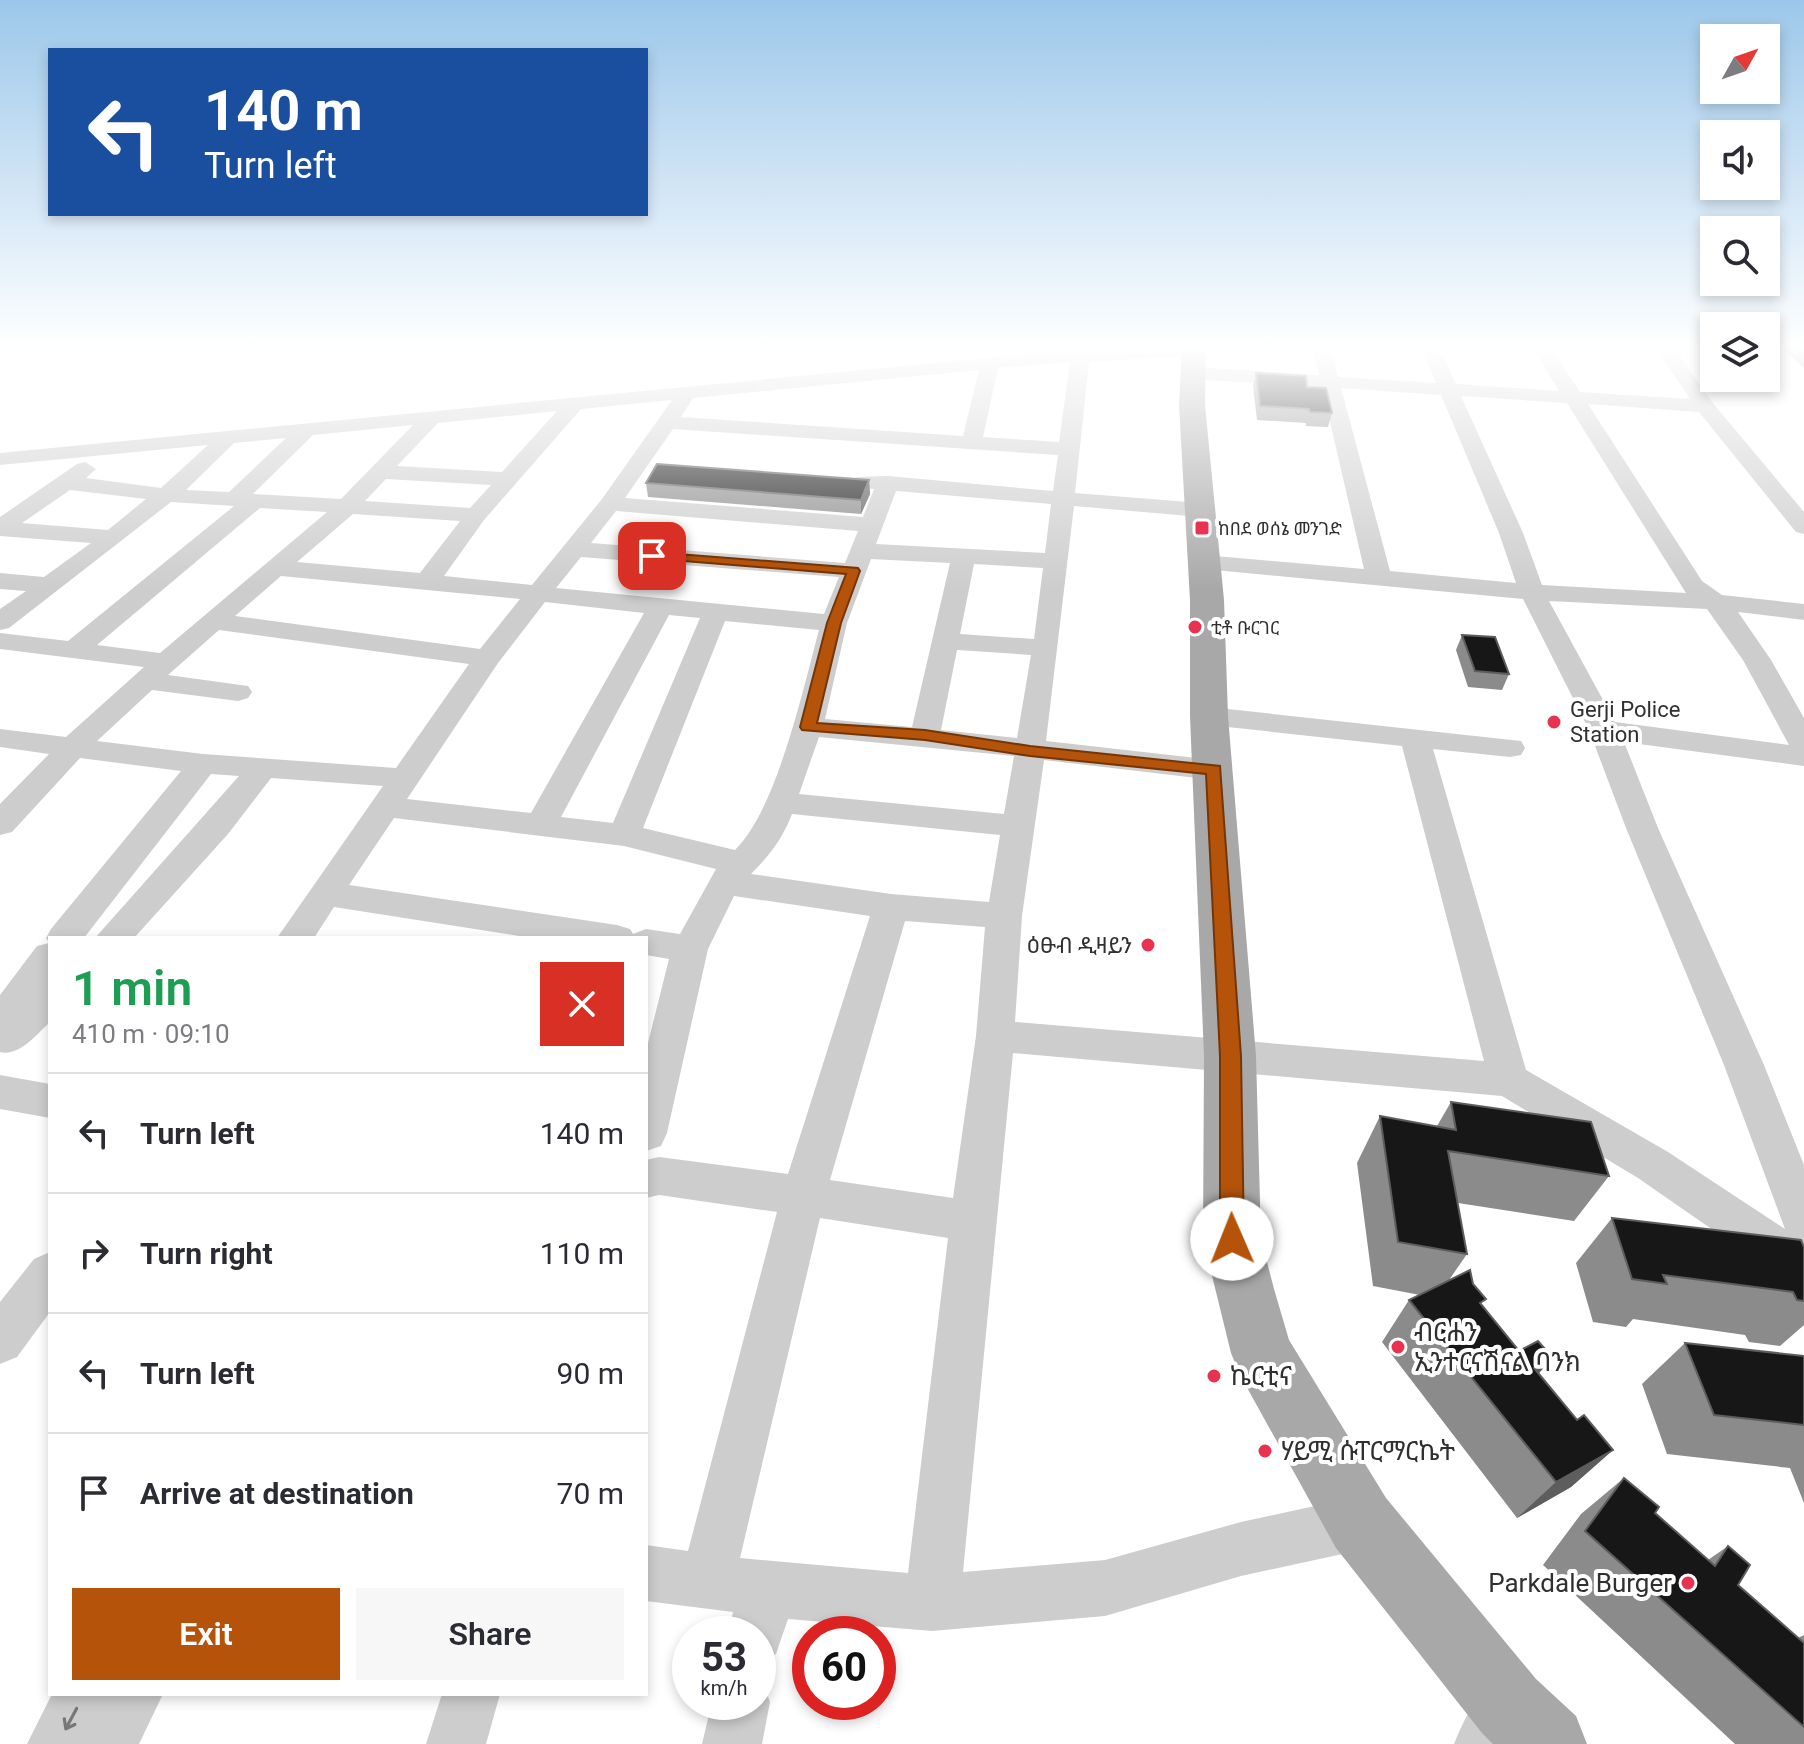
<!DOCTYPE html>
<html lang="en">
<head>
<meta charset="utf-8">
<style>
	body { margin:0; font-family:Roboto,"Noto Sans Ethiopic",sans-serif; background:#f7f7f7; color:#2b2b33; height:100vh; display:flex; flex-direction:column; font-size:30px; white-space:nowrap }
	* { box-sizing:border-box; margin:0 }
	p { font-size:26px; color:#7c7c81 }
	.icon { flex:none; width:44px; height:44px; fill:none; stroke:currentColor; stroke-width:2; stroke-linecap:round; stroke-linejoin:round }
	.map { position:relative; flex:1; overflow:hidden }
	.details { position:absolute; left:48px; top:936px; width:600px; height:760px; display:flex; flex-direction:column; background:#fff; border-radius:0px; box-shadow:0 4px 12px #0003 }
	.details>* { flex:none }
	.banner { position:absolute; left:48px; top:48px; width:600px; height:168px; border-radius:0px; box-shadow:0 4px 12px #0003; background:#1a4fa0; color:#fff; overflow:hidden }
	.needle { width:52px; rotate:50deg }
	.fabs { position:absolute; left:1700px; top:24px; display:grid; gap:16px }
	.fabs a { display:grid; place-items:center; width:80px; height:80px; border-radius:0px; background:#fff; box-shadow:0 4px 12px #0003; font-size:40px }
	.speed { position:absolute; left:672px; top:1616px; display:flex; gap:16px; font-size:40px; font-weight:700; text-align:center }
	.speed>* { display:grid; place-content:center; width:104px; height:104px; border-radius:50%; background:#fff; box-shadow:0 4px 12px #0003; line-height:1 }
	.speed small { font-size:20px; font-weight:400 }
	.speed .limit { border:12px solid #d22; background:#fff; color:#111 }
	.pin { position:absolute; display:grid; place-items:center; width:68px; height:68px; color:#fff; margin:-34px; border-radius:16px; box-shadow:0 4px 12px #0006 }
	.me { position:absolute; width:88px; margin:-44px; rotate:359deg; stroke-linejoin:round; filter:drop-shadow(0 0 6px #0008) }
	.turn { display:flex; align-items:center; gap:28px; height:168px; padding:0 24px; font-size:36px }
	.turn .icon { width:104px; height:104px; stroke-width:2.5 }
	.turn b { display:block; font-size:56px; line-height:68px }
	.round { display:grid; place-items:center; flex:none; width:84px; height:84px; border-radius:0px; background:#f7f7f7 }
	.head { display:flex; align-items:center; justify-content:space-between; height:136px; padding:0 24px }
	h1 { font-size:48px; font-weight:600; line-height:60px; color:#1e9e55 }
	.cta { display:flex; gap:16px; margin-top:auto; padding:16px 24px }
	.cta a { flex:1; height:92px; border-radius:0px; background:#b45309; color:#fff; font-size:32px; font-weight:600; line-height:92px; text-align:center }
	.cta a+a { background:#f7f7f7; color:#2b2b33 }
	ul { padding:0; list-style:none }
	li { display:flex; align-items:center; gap:24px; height:120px; padding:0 24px; border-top:2px solid #e1e1e2 }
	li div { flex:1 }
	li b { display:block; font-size:30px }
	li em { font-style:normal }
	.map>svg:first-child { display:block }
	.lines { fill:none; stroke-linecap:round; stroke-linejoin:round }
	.minor { fill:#cdcdcd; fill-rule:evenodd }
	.major { fill:#a8a8a8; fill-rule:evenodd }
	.wall { fill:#8b8b8b }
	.shaded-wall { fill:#5d5d5d }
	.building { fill:#171717; stroke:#5d5d5d; stroke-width:2 }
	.oneway { stroke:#777 }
	.route { fill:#b45309; stroke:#753606; stroke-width:2 }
	.poi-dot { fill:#e83250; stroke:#fff; stroke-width:3 }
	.labels { text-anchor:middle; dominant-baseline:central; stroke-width:8; stroke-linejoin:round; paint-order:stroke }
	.far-poi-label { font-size:18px; fill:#303030; stroke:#fff; text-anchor:start }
	.poi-label { font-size:22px; fill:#303030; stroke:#fff; text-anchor:start }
	.near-poi-label { font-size:26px; fill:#303030; stroke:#fff; text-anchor:start }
</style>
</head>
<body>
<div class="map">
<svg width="1804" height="1744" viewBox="0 0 1804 1744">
	<rect width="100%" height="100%" fill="#fff"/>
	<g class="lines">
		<g class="minor">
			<path d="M1312,345H1330L1338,377L1436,383L1420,345H1438L1456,384L1559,391L1531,345H1549L1580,392L1690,399L1654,345H1672L1712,402L1804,512V534L1796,532L1699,412L1588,404L1702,581L1722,595L1804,604V620L1738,612L1771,660L1804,718V766L1624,742L1658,828L1764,1065L1804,1165V1289L1788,1282L1638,1178L1502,1096L1013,1053L963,1572L1105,1560L1241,1522L1361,1496L1380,1504L1388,1523L1380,1542L1361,1550L1241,1576L1105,1616L932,1631L788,1619L776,1654L758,1662V1634H728L733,1612L646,1601V1545L688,1551L777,1212L659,1195L646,1198V1160L659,1157L788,1174L870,916L734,896L708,949L667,1133L661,1146L646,1151V1051L669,959L646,955V938H532L334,907L314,938H277L383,786L271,778L228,834L134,938H95L239,776L211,774L84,938H50V1022C37,1034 19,1057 0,1052V995L37,946L49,943L46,938L51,929L181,771L80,758L12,832L0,835V804L49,754L0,747V729L66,737L144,667L0,649V633L68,641L234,506L171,502L9,628L0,630V609L26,591L0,589V573L44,577L91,543L0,536V517L77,464L85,462L96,469L86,478L161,488L208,445L0,465V453L1080,349L1193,346L1199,347L1202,351L1199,355L1089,362L1075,493L1201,503L1209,505L1213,510L1209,515L1201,517L1074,506L1046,741L1214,760L1225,763L1229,770L1225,777L1214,780L1044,760L1022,916L1015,1022L1484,1061L1402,746L1209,725L1199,722L1194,716L1199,710L1209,707L1521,741L1525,748L1521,755L1510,757L1433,749L1526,1070L1668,1152L1785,1229L1724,1065L1626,828L1589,730L1523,599L1204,569L1195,567L1192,562L1195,557L1204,555L1364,569L1322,387L1194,379L1185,373L1194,367L1319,375ZM1070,362L1059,442L983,437L998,368ZM979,370L963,436L681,417L693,398ZM1341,388L1441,395L1499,533L1516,583L1390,571ZM1461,396L1567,403L1686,593L1542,585L1523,533ZM672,400L602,499L532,585L444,576L484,520L581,409ZM557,411L502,472L397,466L438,423ZM413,425L341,499L253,494L313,435ZM673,429L1058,455L1053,491L888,476L857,477L854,482L857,487L874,489L863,517L625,498ZM286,438L229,492L186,490L234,443ZM386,479L491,485L470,508L365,501ZM70,490L146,499L108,530L22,523ZM896,491L1051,504L1045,553L876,544ZM260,508L327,512L160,653L97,645ZM616,511L858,531L845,563L591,543ZM353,514L460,521L420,573L297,562ZM581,557L839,577L824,614L556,588ZM871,559L950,563L912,727L825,719L847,623ZM974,564L1043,568L1034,639L960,634ZM281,576L520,599L480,649L235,616ZM1549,601L1707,609L1743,660L1789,745L1615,722ZM545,602L644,613L531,813L407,799L498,663ZM669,615L700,618L613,823L561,817ZM725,621L819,630C803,689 777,809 735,850L643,828ZM219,630L469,664L396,768L203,754L97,741L152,690L238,701L248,698L252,692L248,686L168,675ZM957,650L1031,655L1017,738L941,730ZM819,737L1014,756L1004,814L799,794ZM792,814L1000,835L989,902L891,894L751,874C769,856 783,838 792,814ZM394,818L624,846L716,869L680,934L646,929L633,934L630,929L617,925L349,885ZM905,921L985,927L976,1036L953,1198L830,1180ZM820,1218L948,1238L908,1573L740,1558Z"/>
			<polygon points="0,1075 50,1084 50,1118 0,1109"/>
			<polygon points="50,1252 50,1312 17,1357 0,1364 0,1302 34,1259"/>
			<path d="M1509,1676L1530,1685L1539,1706L1519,1744H1454C1466,1714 1479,1689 1509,1676Z"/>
			<polygon points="758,1680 762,1681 770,1702 762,1744 702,1744 712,1702 758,1702"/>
			<polygon points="52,1694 163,1694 139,1744 27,1744"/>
			<polygon points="442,1694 500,1694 486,1744 426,1744"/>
		</g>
		<polygon class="major" points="1182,345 1206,345 1205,405 1224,600 1228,716 1256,1056 1261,1239 1274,1289 1289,1340 1386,1498 1536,1679 1576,1716 1587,1744 1493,1744 1482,1733 1336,1548 1240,1375 1231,1353 1203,1239 1204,1056 1190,716 1190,600 1179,405"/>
	</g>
	<g class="wall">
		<polygon points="1779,345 1804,345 1804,368"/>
		<polygon points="1256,373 1307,387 1332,413 1328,427 1306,426 1306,423 1257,420 1253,386"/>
		<polygon points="869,480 870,494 861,514 648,497 646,483"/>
		<polygon points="1462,635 1509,674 1502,690 1468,687 1456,650"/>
		<polygon points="1451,1102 1609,1176 1574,1221 1458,1203 1467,1254 1449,1280 1473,1284 1481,1305 1519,1351 1553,1358 1538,1373 1577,1420 1613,1450 1571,1487 1517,1518 1382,1342 1409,1300 1420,1295 1373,1286 1357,1163 1380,1116 1437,1126"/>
		<polygon points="1612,1218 1804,1247 1804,1325 1780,1346 1749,1342 1745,1335 1633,1319 1626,1327 1593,1322 1576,1263"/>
		<polygon points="1685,1343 1804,1356 1804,1503 1790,1468 1667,1454 1642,1384"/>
		<polygon points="1624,1478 1655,1513 1708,1560 1728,1546 1738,1585 1798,1638 1804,1635 1804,1744 1735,1744 1543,1565 1581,1514"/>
	</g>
	<g class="shaded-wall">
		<polygon points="869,480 870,494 861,514 861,500"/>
		<polygon points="1553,1358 1516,1398 1534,1368"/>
		<polygon points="1613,1450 1571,1487 1517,1518 1556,1482"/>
	</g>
	<g class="building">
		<polygon points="1256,373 1306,376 1307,387 1326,388 1332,413 1310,412 1309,409 1260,406"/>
		<polygon points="657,464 869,480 861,500 646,483"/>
		<polygon points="1462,635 1495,637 1509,674 1475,671"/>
		<polygon points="1451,1102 1591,1122 1609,1176 1448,1151 1467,1254 1398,1242 1380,1116 1456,1130"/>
		<polygon points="1612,1218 1801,1240 1804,1247 1804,1301 1797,1300 1793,1292 1663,1275 1667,1284 1632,1279"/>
		<polygon points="1470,1270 1473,1284 1486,1299 1480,1303 1519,1351 1538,1341 1553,1358 1534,1368 1577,1420 1584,1415 1613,1450 1556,1482 1409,1300"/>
		<polygon points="1685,1343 1804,1356 1804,1425 1714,1415"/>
		<polygon points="1624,1478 1659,1507 1655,1513 1715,1566 1728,1546 1750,1565 1738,1585 1804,1643 1804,1642 1804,1727 1585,1531"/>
	</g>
	<defs><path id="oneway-shaft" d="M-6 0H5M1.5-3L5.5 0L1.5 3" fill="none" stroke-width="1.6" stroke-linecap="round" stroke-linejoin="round" transform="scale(2)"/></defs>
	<use class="oneway" href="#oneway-shaft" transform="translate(71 1719) rotate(118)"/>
	<linearGradient id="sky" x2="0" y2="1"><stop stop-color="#9cc7ea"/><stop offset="0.59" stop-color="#fff"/><stop offset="1" stop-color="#fff" stop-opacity="0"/></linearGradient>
	<rect width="1804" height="589" fill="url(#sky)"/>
	<polygon class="route" points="652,552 858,568 860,571 841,623 817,723 925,730 1030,746 1220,766 1241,1056 1244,1239 1241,1247 1232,1250 1224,1247 1220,1239 1220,1056 1206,774 1030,756 925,740 802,730 800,727 827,623 846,574 647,558 647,553"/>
	<g class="poi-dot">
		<rect x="1194" y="520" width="16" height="16" rx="4"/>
		<circle cx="1195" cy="627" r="8"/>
		<circle cx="1554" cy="722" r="8"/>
		<circle cx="1148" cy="945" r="8"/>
		<circle cx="1398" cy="1347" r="8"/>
		<circle cx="1214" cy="1376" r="8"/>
		<circle cx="1265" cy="1451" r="8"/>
		<circle cx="1688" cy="1583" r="8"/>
	</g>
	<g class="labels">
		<g class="far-poi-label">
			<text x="1218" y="528">ከበደ ወሰኔ መንገድ</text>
			<text x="1211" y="627">ቲቶ ቡርገር</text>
		</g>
		<g class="poi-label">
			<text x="1570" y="709">Gerji Police<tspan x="1570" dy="25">Station</tspan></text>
			<text x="1132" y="945" text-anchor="end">ዕፁብ ዲዛይን</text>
		</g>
		<g class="near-poi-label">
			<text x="1414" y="1332">ብርሐን<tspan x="1414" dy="30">ኢንተርናሽናል ባንክ</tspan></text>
			<text x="1230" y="1376">ኬርቲና</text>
			<text x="1281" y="1451">ሃይሚ ሱፐርማርኬት</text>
			<text x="1672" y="1583" text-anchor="end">Parkdale Burger</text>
		</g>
	</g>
</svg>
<div class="fabs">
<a><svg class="needle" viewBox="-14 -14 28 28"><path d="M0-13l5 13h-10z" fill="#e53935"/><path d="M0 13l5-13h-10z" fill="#7c7c81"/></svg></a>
<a><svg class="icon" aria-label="sound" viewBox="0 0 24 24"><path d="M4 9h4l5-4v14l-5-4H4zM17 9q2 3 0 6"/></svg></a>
<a><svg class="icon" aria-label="search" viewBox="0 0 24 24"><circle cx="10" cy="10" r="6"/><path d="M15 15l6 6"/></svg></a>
<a><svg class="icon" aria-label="layers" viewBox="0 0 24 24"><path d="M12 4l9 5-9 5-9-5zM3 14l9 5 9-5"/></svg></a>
</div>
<div class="speed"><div>53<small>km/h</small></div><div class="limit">60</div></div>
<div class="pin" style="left:652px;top:556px;background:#d93025"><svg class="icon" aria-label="arrive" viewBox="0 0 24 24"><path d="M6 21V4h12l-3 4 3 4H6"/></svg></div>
<svg class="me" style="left:1232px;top:1239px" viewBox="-20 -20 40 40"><circle r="19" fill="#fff"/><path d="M0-13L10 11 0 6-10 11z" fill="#b45309"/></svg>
<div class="banner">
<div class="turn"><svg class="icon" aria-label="left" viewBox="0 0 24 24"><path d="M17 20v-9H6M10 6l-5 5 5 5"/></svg><div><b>140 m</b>Turn left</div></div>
</div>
<section class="details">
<div class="head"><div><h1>1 min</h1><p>410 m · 09:10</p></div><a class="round" style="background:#d93025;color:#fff"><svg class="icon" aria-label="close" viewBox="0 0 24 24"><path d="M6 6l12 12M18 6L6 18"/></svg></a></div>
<ul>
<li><svg class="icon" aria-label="left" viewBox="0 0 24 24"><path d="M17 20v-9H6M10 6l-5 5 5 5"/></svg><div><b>Turn left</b></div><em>140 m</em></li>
<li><svg class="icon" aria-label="right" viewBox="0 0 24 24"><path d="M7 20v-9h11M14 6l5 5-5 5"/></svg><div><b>Turn right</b></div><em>110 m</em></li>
<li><svg class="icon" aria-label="left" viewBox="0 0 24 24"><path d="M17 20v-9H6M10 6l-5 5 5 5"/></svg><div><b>Turn left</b></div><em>90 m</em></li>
<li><svg class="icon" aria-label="arrive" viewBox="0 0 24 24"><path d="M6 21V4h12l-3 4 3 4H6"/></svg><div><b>Arrive at destination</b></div><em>70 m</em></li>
</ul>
<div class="cta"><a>Exit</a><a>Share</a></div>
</section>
</div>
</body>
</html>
